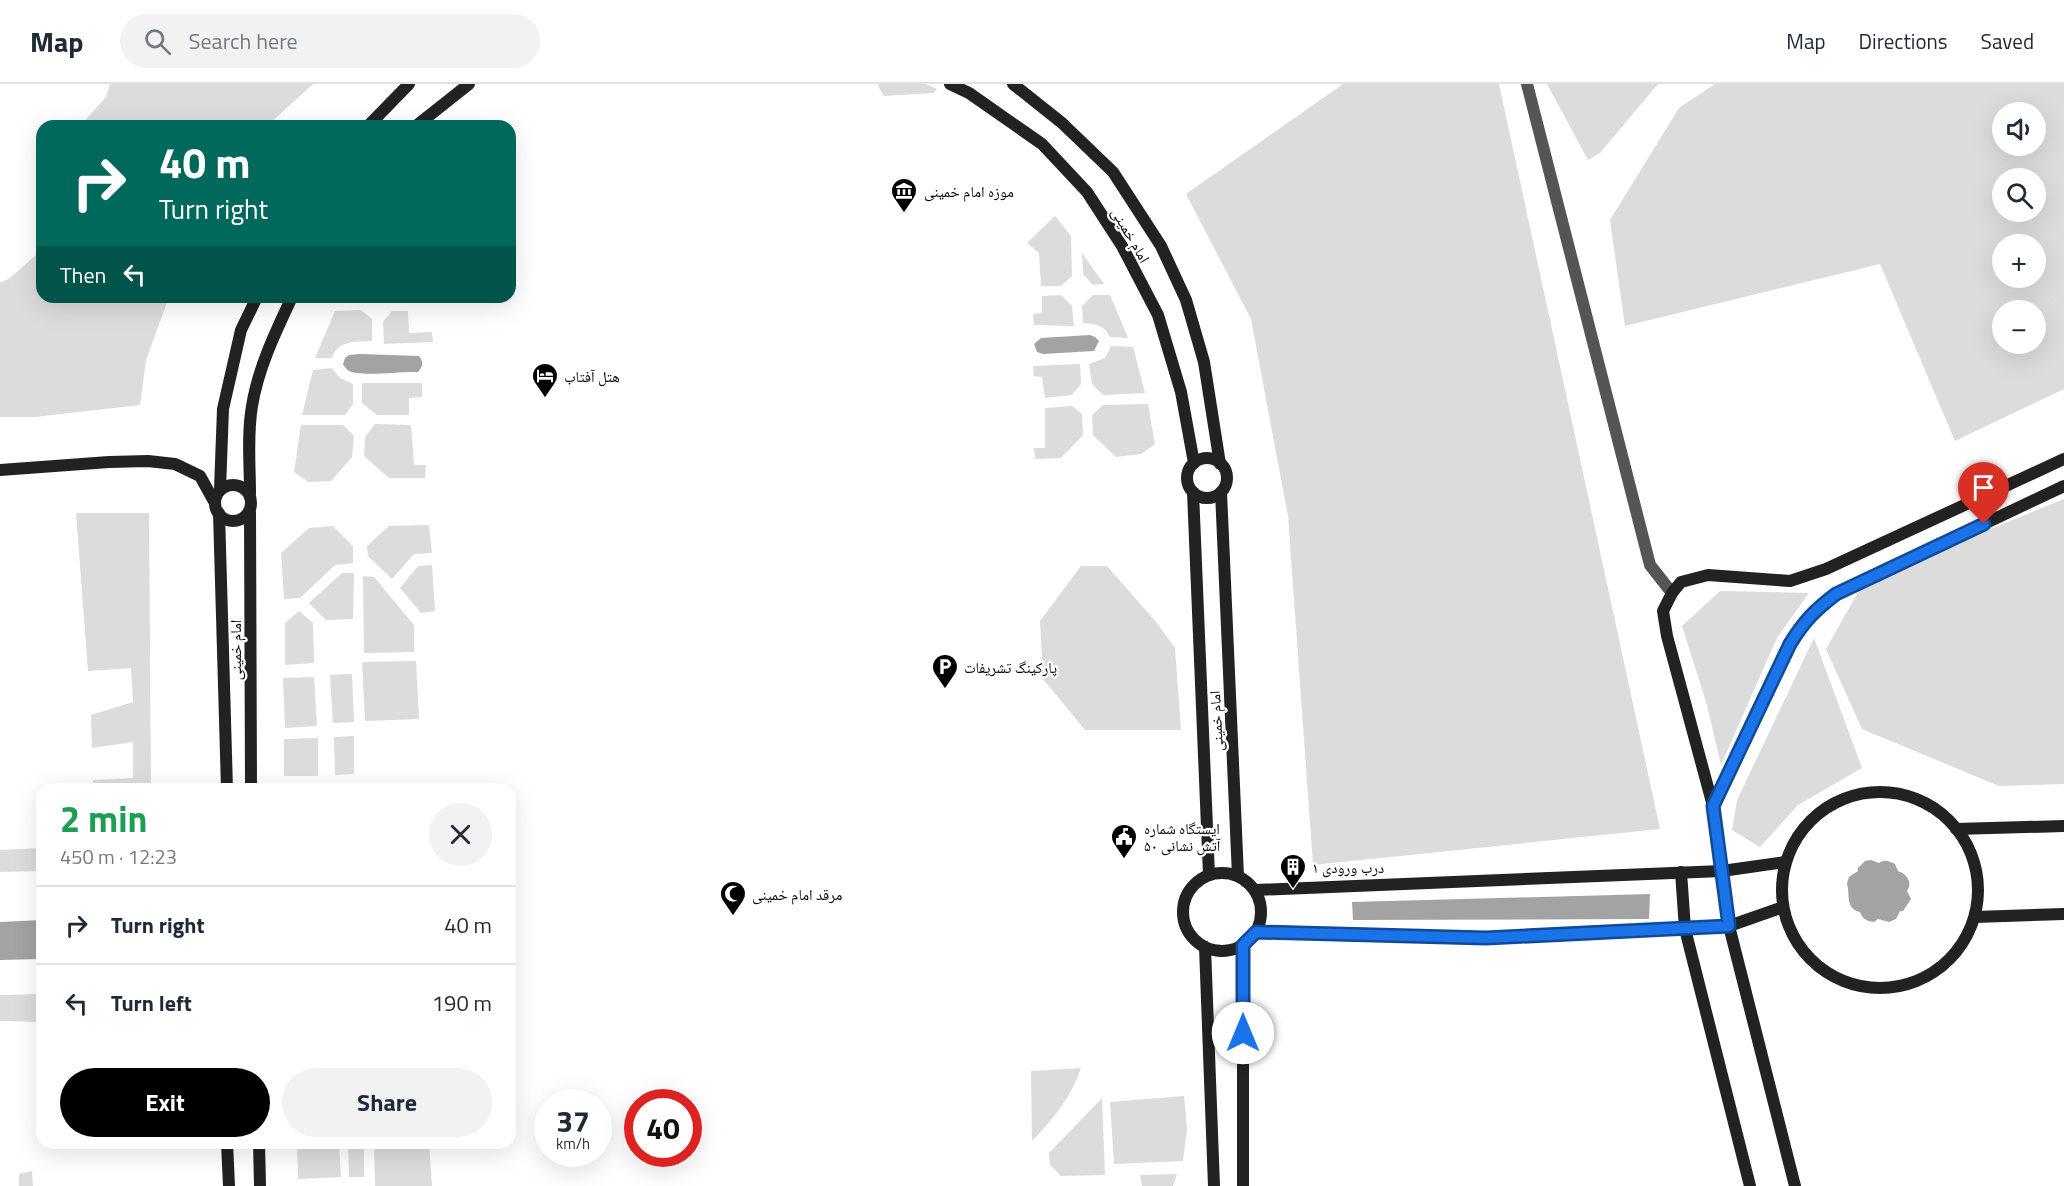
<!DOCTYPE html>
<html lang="en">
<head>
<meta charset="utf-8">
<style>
	body { margin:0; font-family:"Titillium Web","Noto Naskh Arabic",sans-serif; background:#f2f2f3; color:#1f2937; height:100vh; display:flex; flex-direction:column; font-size:22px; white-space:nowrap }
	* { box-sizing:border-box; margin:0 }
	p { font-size:20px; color:#747a83 }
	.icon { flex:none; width:33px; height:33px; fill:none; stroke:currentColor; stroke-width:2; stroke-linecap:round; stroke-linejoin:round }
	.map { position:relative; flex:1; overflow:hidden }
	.panel { position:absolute; left:36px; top:699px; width:480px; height:366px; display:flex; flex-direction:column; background:#fff; border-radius:18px; box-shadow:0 6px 24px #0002 }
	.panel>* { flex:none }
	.banner { position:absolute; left:36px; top:36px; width:480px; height:183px; border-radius:18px; box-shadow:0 6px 24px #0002; background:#00695c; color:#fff; overflow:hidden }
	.controls { position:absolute; left:1992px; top:18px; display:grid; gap:12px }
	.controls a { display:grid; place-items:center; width:54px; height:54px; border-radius:50%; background:#fff; box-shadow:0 6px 24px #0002; font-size:30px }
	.speed { position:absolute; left:534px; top:1005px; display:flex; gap:12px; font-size:30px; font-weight:700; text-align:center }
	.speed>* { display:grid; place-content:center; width:78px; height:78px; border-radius:50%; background:#fff; box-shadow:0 6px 24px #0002; line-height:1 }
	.speed small { font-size:15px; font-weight:400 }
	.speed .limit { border:9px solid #d22; background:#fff; color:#111 }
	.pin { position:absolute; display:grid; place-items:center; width:51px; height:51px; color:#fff; margin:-62px -26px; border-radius:50% 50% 50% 0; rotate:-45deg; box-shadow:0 0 6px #0007 }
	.pin .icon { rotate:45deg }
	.me { position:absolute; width:66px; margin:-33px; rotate:0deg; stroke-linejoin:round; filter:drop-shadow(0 0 4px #0008) }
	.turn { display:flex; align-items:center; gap:21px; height:126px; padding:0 24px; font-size:27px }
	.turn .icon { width:78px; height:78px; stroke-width:2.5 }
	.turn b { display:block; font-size:42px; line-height:51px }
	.then { display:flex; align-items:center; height:57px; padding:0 24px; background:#0003; gap:12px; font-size:22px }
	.round { display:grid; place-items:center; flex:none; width:63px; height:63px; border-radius:32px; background:#f2f2f3 }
	.summary { display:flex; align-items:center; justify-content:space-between; height:102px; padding:0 24px }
	h1 { font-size:36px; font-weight:700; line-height:45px; color:#1e9e55 }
	.primary-button { display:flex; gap:12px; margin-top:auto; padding:12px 24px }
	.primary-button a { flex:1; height:69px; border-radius:36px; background:#000; color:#fff; font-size:24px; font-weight:700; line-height:69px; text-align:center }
	.primary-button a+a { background:#f2f2f3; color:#1f2937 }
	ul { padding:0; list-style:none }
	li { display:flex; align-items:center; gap:18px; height:78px; padding:0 24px; border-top:2px solid #e0e1e3 }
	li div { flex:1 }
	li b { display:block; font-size:22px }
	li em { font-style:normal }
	header { display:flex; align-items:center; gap:36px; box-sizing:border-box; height:84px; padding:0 30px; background:#fff; border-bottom:2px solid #e0e1e3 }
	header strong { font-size:28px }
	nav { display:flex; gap:33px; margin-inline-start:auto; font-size:21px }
	.search { width:420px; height:54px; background:#f2f2f3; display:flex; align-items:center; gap:15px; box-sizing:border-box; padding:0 21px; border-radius:33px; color:#747a83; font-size:22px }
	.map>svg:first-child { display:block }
	.green { fill:#dcdcdc; fill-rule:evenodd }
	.water { fill:#a3a3a3 }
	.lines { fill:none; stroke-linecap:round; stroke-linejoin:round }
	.street { stroke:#555; stroke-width:12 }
	.secondary { stroke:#222; stroke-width:12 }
	.route-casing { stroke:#114b97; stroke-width:15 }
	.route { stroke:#1a73e8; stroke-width:10 }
	.labels { text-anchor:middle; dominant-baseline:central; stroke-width:4.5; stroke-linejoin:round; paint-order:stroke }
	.poi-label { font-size:15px; fill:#000; stroke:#fff; text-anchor:start }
	.street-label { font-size:15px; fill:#000; stroke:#fff }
</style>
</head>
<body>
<header>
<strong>Map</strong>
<div class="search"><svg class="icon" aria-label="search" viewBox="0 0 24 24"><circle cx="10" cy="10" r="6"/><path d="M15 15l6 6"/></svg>Search here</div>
<nav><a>Map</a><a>Directions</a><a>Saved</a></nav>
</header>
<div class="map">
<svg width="2064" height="1102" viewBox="0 0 2064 1102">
	<rect width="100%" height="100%" fill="#fff"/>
	<g class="green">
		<polygon points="110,0 313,0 267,42 80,42 106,13"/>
		<polygon points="879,0 926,0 937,5 933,9 884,12 878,2"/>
		<polygon points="1343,0 1499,0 1660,745 1313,781 1288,432 1251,235 1186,110"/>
		<polygon points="1547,0 1658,0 1600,69 1588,76"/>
		<path d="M1715,0H2064V305L1955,357L1880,180L1625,242L1610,136L1679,24ZM2002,28H2036V62H2002ZM2002,94H2036V128H2002ZM2002,160H2036V194H2002ZM2002,226H2036V260H2002Z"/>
		<polygon points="42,84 42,213 169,213 146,276 140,321 35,333 0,333 0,199 10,194 37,170"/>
		<polygon points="1055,132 1071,152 1072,192 1061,202 1041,202 1039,169 1027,159"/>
		<polygon points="1082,169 1104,200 1093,201 1083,190"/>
		<polygon points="1061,211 1072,222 1074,242 1034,241 1033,230 1042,229 1042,212"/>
		<path d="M1093,211H1110L1128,254L1110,253C1104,241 1096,240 1083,239L1082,222Z"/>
		<path d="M361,226L372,235V257C355,258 338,256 332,274H315L335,227Z"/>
		<polygon points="392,227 408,227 409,249 432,248 433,258 384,260 383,238"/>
		<polygon points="1111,262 1133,263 1145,309 1103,311 1092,300 1089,280 1105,274"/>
		<polygon points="1080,280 1081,300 1072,311 1045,314 1042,293 1034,292 1033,282"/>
		<polygon points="332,284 340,294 353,300 353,320 345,331 302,331 313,286"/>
		<polygon points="362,299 422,299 422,313 409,314 409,331 377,331 362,319"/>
		<polygon points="1148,320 1155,360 1141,370 1116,373 1093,351 1092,331 1103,321"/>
		<polygon points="1072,322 1082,330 1083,351 1061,374 1035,375 1034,364 1045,364 1045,324"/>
		<polygon points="375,340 411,341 414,381 426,381 425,394 389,394 364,372 365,353"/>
		<polygon points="301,341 343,341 354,352 352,373 331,397 308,398 294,388"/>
		<polygon points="2064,415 2064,700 1999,702 1862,645 1826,565 1865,496"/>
		<polygon points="76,429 149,429 151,705 93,705 93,696 133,694 133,658 92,664 91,631 133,618 131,584 88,587"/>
		<polygon points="429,441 432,469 414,470 392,495 368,472 367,462 389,442"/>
		<polygon points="333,442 353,462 353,479 335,481 300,514 284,515 281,469 309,444"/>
		<polygon points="432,481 435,527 421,529 400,504 418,482"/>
		<polygon points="1081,482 1107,482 1157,539 1175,564 1181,646 1085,646 1043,595 1040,537"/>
		<polygon points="342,489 354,489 353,535 326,536 309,519"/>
		<polygon points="363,492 374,493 414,541 414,568 364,569"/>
		<polygon points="1720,507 1809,509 1777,554 1721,681 1707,621 1682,542"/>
		<polygon points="299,527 313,539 314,579 285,581 285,539"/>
		<polygon points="1814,554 1862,684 1798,721 1760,763 1732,746 1737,716"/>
		<polygon points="416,577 419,635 365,637 362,578"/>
		<polygon points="352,590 354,638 333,639 330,591"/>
		<polygon points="314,593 317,642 285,644 283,594"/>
		<polygon points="354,652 354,690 335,691 334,653"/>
		<polygon points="318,654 318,692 284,692 284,655"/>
		<polygon points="42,764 42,787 0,788 0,766"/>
		<polygon points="42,910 42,938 0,937 0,911"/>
		<path d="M1081,984C1071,1014 1053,1035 1032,1057L1031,987Z"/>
		<polygon points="1184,1012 1187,1045 1183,1077 1114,1080 1110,1018"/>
		<polygon points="1102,1014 1105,1091 1061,1092 1050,1081 1049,1069"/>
		<polygon points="297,1059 339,1059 341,1093 298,1095"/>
		<polygon points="348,1059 364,1059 364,1093 349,1093"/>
		<polygon points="374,1059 429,1059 432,1102 375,1102"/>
		<polygon points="32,1087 33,1102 19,1102 19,1090"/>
		<polygon points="1177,1090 1173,1102 1142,1102 1140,1091"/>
	</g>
	<g class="water">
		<polygon points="1090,251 1095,253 1099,257 1094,267 1043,270 1037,268 1034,260 1041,254"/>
		<path d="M360,270L419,272C424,278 423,282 418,288C403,287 360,293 349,287C346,285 345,283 343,280L345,274L349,271Z"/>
		<path d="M1871,776L1879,779C1884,775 1889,777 1895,780L1898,787C1907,790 1913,799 1907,807L1911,815L1903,827H1900L1896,835L1889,838L1878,835L1874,838C1866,837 1863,835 1860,828C1845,825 1850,809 1847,799L1849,793L1858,787V784L1865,777Z"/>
		<polygon points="1650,810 1649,835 1353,836 1352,818"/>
		<polygon points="42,836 42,875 0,876 0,838"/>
	</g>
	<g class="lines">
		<polyline class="street" points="1527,0 1650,481 1672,509"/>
		<g class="secondary">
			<polyline points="950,0 969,9 1042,60 1087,108 1122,162 1158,231 1181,308 1194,379"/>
			<polyline points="1013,0 1062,39 1113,88 1161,162 1186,216 1204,278 1220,380"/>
			<polyline points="368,42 409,0"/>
			<polyline points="416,42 469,0"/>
			<circle cx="1207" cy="394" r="20"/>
			<polyline points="0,386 109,378 148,377 175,380 200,392 215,419"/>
			<circle cx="233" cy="419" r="18"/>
			<polyline points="220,405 223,325 241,246 257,213"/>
			<polyline points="1193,408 1209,791"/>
			<polyline points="1221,408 1238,792"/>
			<path d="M250,410C250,382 247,351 252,322C258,284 276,247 292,213"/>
			<polyline points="250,428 251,705"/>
			<polyline points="219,429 227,705"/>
			<circle cx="1880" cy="806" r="98"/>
			<path d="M1713,722L1790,560C1804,538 1815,525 1836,510L2064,402"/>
			<polyline points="1956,745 2064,742"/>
			<polyline points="1681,788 1685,845 1750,1102"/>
			<circle cx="1222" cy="828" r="39"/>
			<polyline points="1255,806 1722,787 1785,778"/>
			<polyline points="1975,833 2064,830"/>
			<polyline points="1256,848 1486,854 1685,845 1729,842 1783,823"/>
			<polyline points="1205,863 1214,1102"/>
			<polyline points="227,1059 229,1102"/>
			<polyline points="259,1059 260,1102"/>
			<polyline points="1243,1102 1243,861"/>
			<polyline points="1795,1102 1729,842 1713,722 1667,552 1663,527 1672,509 1681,498 1708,491 1790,497 1826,485 2064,375"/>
		</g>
	</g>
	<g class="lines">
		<defs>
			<path id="route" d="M1243,949V861L1256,848L1486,854L1729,842L1713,722L1790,560C1804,537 1815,526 1836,510L1984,440"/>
		</defs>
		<use href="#route" class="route-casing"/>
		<use href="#route" class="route"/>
	</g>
	<defs>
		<symbol id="museum-pin" viewBox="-11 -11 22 30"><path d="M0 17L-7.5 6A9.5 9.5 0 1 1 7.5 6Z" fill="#000" stroke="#fff"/><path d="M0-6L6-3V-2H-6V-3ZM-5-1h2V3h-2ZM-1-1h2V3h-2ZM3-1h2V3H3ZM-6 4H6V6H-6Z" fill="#fff"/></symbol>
		<symbol id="hotel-pin" viewBox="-11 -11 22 30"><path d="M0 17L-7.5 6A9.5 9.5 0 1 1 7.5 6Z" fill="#000" stroke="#fff"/><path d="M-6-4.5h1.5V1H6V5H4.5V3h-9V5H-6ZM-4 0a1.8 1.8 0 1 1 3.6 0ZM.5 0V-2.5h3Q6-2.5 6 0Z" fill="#fff"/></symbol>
		<symbol id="parking-pin" viewBox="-11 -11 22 30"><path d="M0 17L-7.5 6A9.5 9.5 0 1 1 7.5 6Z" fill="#000" stroke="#fff"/><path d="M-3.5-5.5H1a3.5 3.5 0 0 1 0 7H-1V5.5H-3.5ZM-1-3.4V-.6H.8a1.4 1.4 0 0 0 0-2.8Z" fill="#fff"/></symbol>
		<symbol id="civic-pin" viewBox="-11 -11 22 30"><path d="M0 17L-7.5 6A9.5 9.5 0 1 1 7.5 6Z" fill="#000" stroke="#fff"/><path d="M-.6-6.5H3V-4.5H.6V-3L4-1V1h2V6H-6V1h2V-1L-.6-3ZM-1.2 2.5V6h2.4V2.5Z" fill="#fff"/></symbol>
		<symbol id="building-pin" viewBox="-11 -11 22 30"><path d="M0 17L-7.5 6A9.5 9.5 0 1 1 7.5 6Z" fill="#000" stroke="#fff"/><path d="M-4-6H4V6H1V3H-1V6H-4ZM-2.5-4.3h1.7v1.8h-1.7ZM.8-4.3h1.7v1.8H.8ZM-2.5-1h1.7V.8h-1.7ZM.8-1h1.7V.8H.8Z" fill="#fff"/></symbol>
		<symbol id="mosque-pin" viewBox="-11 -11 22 30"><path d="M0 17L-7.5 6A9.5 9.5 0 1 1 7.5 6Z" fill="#000" stroke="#fff"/><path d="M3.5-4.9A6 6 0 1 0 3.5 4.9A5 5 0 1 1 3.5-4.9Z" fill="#fff"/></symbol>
	</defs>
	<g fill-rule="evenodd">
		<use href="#museum-pin" x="889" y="92" width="30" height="40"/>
		<use href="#hotel-pin" x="530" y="277" width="30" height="40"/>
		<use href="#parking-pin" x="930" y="568" width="30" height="40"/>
		<use href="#civic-pin" x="1109" y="738" width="30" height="40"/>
		<use href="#building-pin" x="1278" y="768" width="30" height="40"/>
		<use href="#mosque-pin" x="718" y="795" width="30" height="40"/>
	</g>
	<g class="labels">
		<g class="poi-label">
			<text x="924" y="107">موزه امام خمینی</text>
			<text x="564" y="292">هتل آفتاب</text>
			<text x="964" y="583">پارکینگ تشریفات</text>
			<text x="1144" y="744">ایستگاه شماره<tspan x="1144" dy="17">۵۰ آتش نشانی</tspan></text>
			<text x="1312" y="783">درب ورودی ۱</text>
			<text x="752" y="810">مرقد امام خمینی</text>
		</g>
		<g class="street-label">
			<text transform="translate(1131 151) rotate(60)">امام خمینی</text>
			<text transform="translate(235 566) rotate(-90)">امام خمینی</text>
			<text transform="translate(1216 637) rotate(-93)">امام خمینی</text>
		</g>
	</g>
</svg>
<div class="controls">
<a><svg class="icon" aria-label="sound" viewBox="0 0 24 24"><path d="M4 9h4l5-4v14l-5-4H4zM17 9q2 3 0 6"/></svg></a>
<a><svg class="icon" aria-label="search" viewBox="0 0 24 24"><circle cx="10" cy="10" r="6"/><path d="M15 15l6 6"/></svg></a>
<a>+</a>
<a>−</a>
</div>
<div class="speed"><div>37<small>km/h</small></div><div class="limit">40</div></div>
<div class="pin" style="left:1984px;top:440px;background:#d93025"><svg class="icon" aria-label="arrive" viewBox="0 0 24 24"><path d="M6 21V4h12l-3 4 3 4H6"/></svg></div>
<svg class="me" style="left:1243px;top:949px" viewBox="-20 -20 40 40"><circle r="19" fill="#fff"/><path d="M0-13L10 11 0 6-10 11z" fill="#1a73e8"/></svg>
<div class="banner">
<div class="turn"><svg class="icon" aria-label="right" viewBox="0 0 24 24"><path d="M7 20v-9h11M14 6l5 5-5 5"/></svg><div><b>40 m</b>Turn right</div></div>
<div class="then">Then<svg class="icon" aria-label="left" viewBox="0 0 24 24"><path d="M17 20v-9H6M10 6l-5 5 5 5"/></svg></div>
</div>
<section class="panel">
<div class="summary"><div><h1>2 min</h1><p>450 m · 12:23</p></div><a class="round"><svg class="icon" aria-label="close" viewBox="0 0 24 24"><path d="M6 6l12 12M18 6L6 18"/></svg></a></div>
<ul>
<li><svg class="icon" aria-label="right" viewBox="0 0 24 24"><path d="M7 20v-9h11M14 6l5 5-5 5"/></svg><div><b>Turn right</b></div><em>40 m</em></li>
<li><svg class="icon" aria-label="left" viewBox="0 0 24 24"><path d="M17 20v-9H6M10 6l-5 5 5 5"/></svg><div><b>Turn left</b></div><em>190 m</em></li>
</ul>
<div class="primary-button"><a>Exit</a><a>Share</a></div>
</section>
</div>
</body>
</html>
